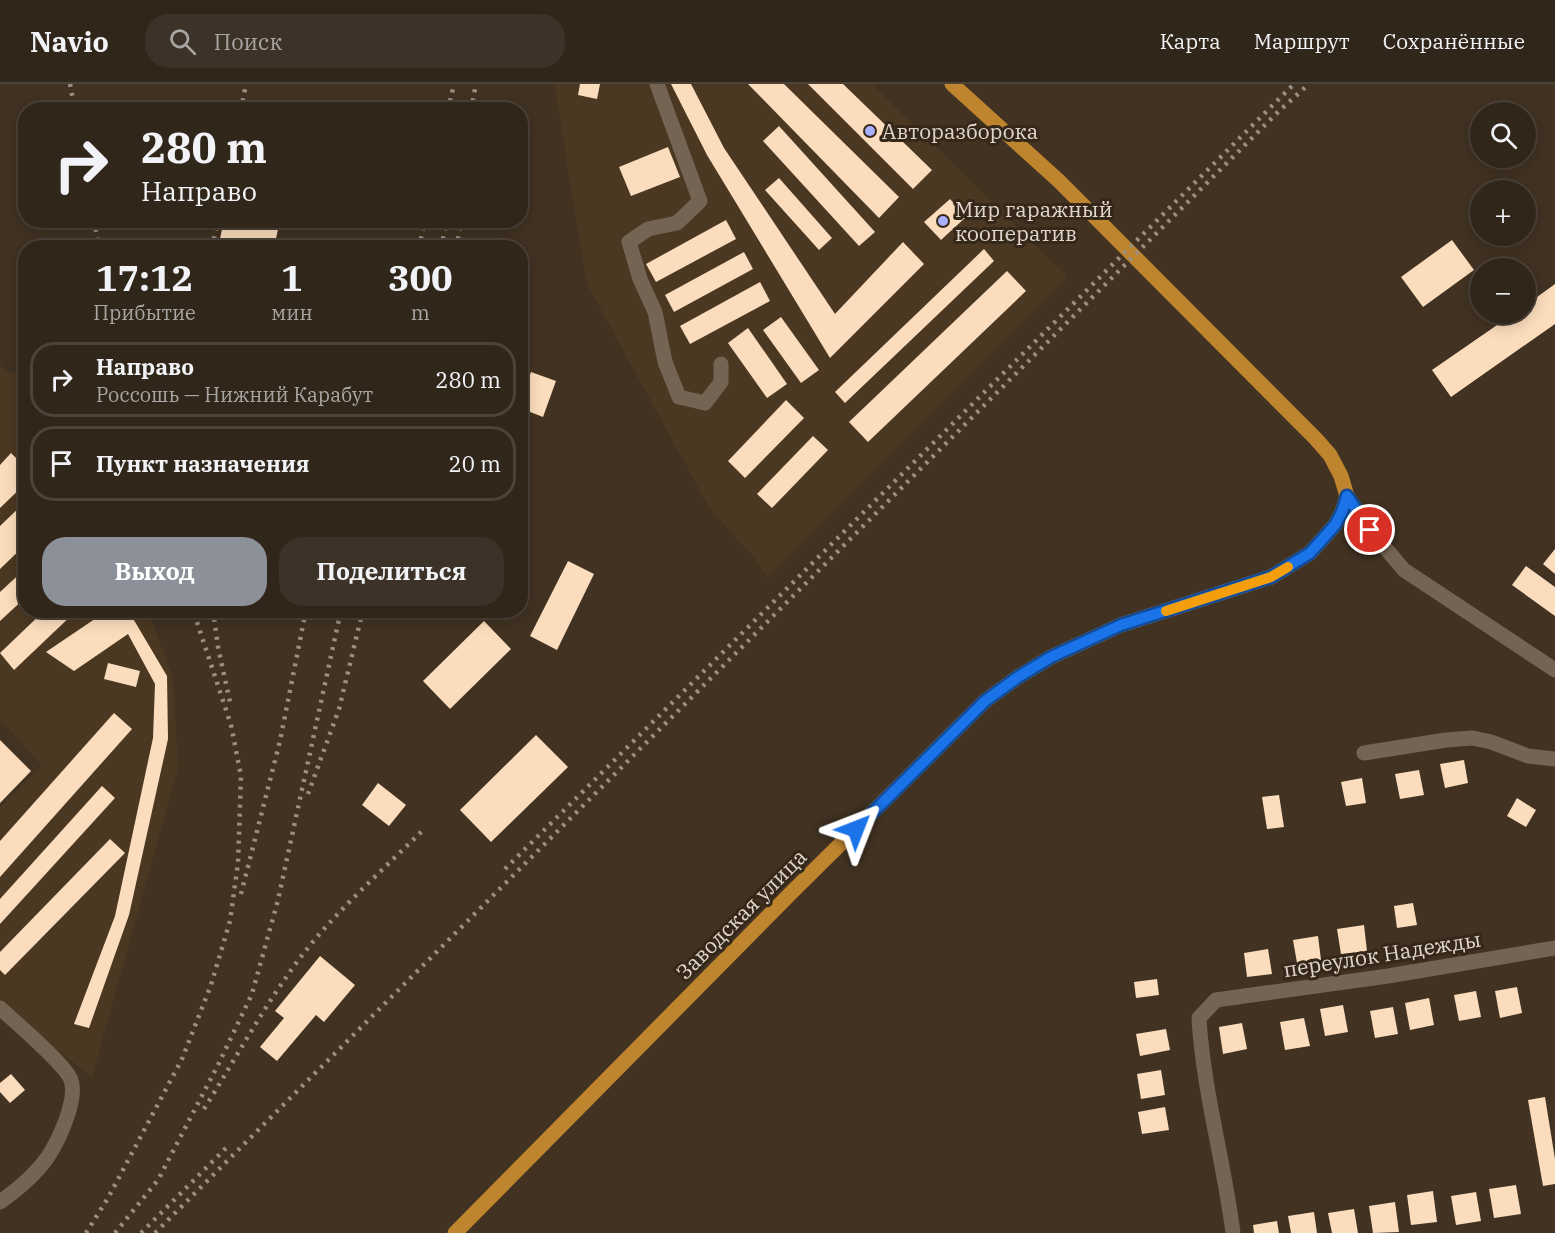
<!DOCTYPE html>
<html lang="ru">
<head>
<meta charset="utf-8">
<style>
	body { margin:0; font-family:"IBM Plex Serif",serif; background:#3d3227; color:#f1f3f6; height:100vh; display:flex; flex-direction:column; font-size:22px; white-space:nowrap }
	* { box-sizing:border-box; margin:0 }
	p { font-size:20px; color:#a8a5a2 }
	.icon { flex:none; width:33px; height:33px; fill:none; stroke:currentColor; stroke-width:2; stroke-linecap:round; stroke-linejoin:round }
	.map { position:relative; flex:1; overflow:hidden }
	.drawer { position:absolute; left:18px; top:156px; width:510px; height:378px; display:flex; flex-direction:column; background:#31261a; border-radius:24px; box-shadow:0 3px 15px #0003,0 0 0 2px #4c4339 }
	.drawer>* { flex:none }
	.guide { position:absolute; left:18px; top:18px; width:510px; height:126px; border-radius:24px; box-shadow:0 3px 15px #0003,0 0 0 2px #4c4339; background:#31261a; color:#f1f3f6; overflow:hidden }
	.buttons { position:absolute; left:1470px; top:18px; display:grid; gap:12px }
	.buttons a { display:grid; place-items:center; width:66px; height:66px; border-radius:50%; background:#31261a; box-shadow:0 3px 15px #0003,0 0 0 2px #4c4339; font-size:30px }
	.pin { position:absolute; display:grid; place-items:center; width:51px; height:51px; color:#fff; margin:-26px; border:3px solid #fff; border-radius:50%; box-shadow:0 2px 6px #0007 }
	.me { position:absolute; width:66px; margin:-33px; rotate:45deg; stroke-linejoin:round; filter:drop-shadow(0 0 4px #0008) }
	.turn { display:flex; align-items:center; gap:21px; height:126px; padding:0 24px; font-size:27px }
	.turn .icon { width:78px; height:78px; stroke-width:2.5 }
	.turn b { display:block; font-size:42px; line-height:51px }
	.eta { display:flex; justify-content:space-evenly; align-items:center; height:102px; text-align:center }
	.eta b { font-size:36px; font-weight:700; line-height:42px }
	.action { display:flex; gap:12px; margin-top:auto; padding:12px 24px }
	.action a { flex:1; height:69px; border-radius:24px; background:#8c9099; color:#fff; font-size:24px; font-weight:700; line-height:69px; text-align:center }
	.action a+a { background:#3d3227; color:#f1f3f6 }
	ul { padding:0; list-style:none }
	li { display:flex; align-items:center; gap:18px; height:75px; margin:0 12px 9px; padding:0 12px; border:3px solid #4c4339; border-radius:24px }
	li div { flex:1 }
	li b { display:block; font-size:22px }
	li em { font-style:normal }
	header { display:flex; align-items:center; gap:36px; box-sizing:border-box; height:84px; padding:0 30px; background:#31261a; border-bottom:2px solid #4c4339 }
	header strong { font-size:28px }
	nav { display:flex; gap:33px; margin-inline-start:auto; font-size:21px }
	.search { width:420px; height:54px; background:#3d3227; display:flex; align-items:center; gap:15px; box-sizing:border-box; padding:0 21px; border-radius:24px; color:#a8a5a2; font-size:22px }
	.map>svg:first-child { display:block }
	.built { fill:#4b3822 }
	.building { fill:#fbddbd }
	.lines { fill:none; stroke-linecap:round; stroke-linejoin:round }
	.minor { stroke:#746453; stroke-width:15 }
	.major { stroke:#be842e; stroke-width:15 }
	.rail { stroke:#9b8f83; stroke-width:4.5; stroke-dasharray:3 6; stroke-linecap:butt }
	.route-casing { stroke:#114b97; stroke-width:15 }
	.route { stroke:#1a73e8; stroke-width:10 }
	.slow { stroke:#f59e0b; stroke-width:10 }
	.poi-dot { fill:#a8b0fc; stroke:#362819; stroke-width:2 }
	.labels { text-anchor:middle; dominant-baseline:central; stroke-width:6; stroke-linejoin:round; paint-order:stroke }
	.poi-label { font-size:21px; fill:#e0d6cd; stroke:#362819; text-anchor:start }
	.street-label { font-size:21px; fill:#e0d6cd; stroke:#362819 }
</style>
</head>
<body>
<header>
<strong>Navio</strong>
<div class="search"><svg class="icon" aria-label="search" viewBox="0 0 24 24"><circle cx="10" cy="10" r="6"/><path d="M15 15l6 6"/></svg>Поиск</div>
<nav><a>Карта</a><a>Маршрут</a><a>Сохранённые</a></nav>
</header>
<div class="map">
<svg width="1555" height="1149" viewBox="0 0 1555 1149">
	<rect width="100%" height="100%" fill="#413222"/>
	<g class="built">
		<polygon points="554,0 872,0 1068,193 768,493 750,469 710,425 587,200"/>
		<polygon points="0,281 10,289 25,287 26,526 148,527 173,593 178,684 92,993 0,920 0,724 42,682 0,635"/>
	</g>
	<g class="building">
		<polygon points="580,0 600,0 597,15 578,11"/>
		<polygon points="671,0 691,0 724,64 835,230 903,158 924,180 830,274 707,71"/>
		<polygon points="748,0 784,0 899,113 879,134"/>
		<polygon points="808,0 843,0 932,86 913,105"/>
		<polygon points="779,42 875,148 859,162 763,57"/>
		<polygon points="668,63 680,93 631,112 619,83"/>
		<polygon points="779,94 832,154 819,166 765,106"/>
		<polygon points="950,115 966,133 941,156 924,138"/>
		<polygon points="224,136 280,136 274,164 218,164"/>
		<polygon points="726,136 736,155 656,198 646,180"/>
		<polygon points="1452,156 1474,186 1423,223 1401,193"/>
		<polygon points="984,165 994,177 845,319 835,308"/>
		<polygon points="744,168 753,185 674,228 665,211"/>
		<polygon points="1007,187 1026,207 868,358 849,338"/>
		<polygon points="760,198 770,217 690,260 680,242"/>
		<polygon points="1555,200 1555,240 1451,313 1432,286 1513,230 1526,230 1526,221"/>
		<polygon points="781,233 819,286 801,299 763,246"/>
		<polygon points="748,244 787,300 767,314 728,259"/>
		<polygon points="531,288 556,297 543,333 520,324 520,318"/>
		<polygon points="786,316 804,334 745,394 728,377"/>
		<polygon points="813,352 828,366 772,424 757,410"/>
		<polygon points="11,369 26,384 26,399 0,424 0,381"/>
		<polygon points="26,417 26,460 0,485 0,442"/>
		<polygon points="1555,465 1555,490 1543,480"/>
		<polygon points="568,477 594,490 557,566 530,552"/>
		<polygon points="1526,482 1555,503 1555,532 1512,501"/>
		<polygon points="26,484 26,513 0,537 0,508"/>
		<polygon points="45,526 71,526 74,529 14,586 0,569"/>
		<polygon points="108,526 128,526 167,592 168,655 129,831 89,944 74,940 115,832 153,654 155,600 128,550 74,587 46,568"/>
		<polygon points="484,537 511,565 450,625 423,597"/>
		<polygon points="108,579 140,587 136,603 104,595"/>
		<polygon points="114,629 132,645 0,793 0,757"/>
		<polygon points="536,651 568,683 491,758 460,726"/>
		<polygon points="0,656 31,687 0,719"/>
		<polygon points="1464,676 1468,699 1445,704 1440,680"/>
		<polygon points="1419,686 1424,711 1400,715 1395,690"/>
		<polygon points="1362,694 1366,719 1346,722 1341,698"/>
		<polygon points="378,699 406,721 389,742 362,721"/>
		<polygon points="102,702 115,714 0,840 0,815"/>
		<polygon points="1279,711 1284,743 1267,745 1262,713"/>
		<polygon points="1517,714 1536,726 1526,743 1507,732"/>
		<polygon points="110,755 125,769 5,891 0,886 0,868"/>
		<polygon points="1413,819 1417,841 1397,844 1394,822"/>
		<polygon points="1364,841 1367,867 1341,870 1337,845"/>
		<polygon points="1318,852 1321,876 1297,879 1293,856"/>
		<polygon points="1268,865 1272,890 1247,893 1244,869"/>
		<polygon points="320,872 355,901 324,938 316,931 277,977 260,963 284,934 275,927"/>
		<polygon points="1157,895 1159,911 1136,914 1134,898"/>
		<polygon points="1517,903 1522,929 1500,934 1495,907"/>
		<polygon points="1476,907 1481,933 1459,937 1454,911"/>
		<polygon points="1429,914 1434,941 1410,946 1405,919"/>
		<polygon points="1343,921 1348,948 1325,952 1320,925"/>
		<polygon points="1393,923 1398,950 1375,954 1370,927"/>
		<polygon points="1304,934 1310,962 1285,966 1280,938"/>
		<polygon points="1242,939 1247,965 1223,970 1219,943"/>
		<polygon points="1166,945 1170,966 1140,972 1136,950"/>
		<polygon points="1161,986 1165,1011 1141,1015 1137,990"/>
		<polygon points="11,990 25,1006 10,1019 0,1008 0,999"/>
		<polygon points="1545,1013 1555,1075 1555,1100 1543,1102 1528,1016"/>
		<polygon points="1165,1023 1169,1046 1142,1050 1138,1028"/>
		<polygon points="1516,1101 1521,1130 1494,1134 1489,1105"/>
		<polygon points="1433,1107 1437,1138 1411,1141 1407,1111"/>
		<polygon points="1476,1108 1481,1137 1456,1141 1451,1112"/>
		<polygon points="1395,1118 1399,1148 1373,1149 1369,1122"/>
		<polygon points="1354,1125 1358,1149 1332,1149 1328,1129"/>
		<polygon points="1314,1128 1317,1149 1291,1149 1288,1132"/>
		<polygon points="1277,1137 1279,1149 1254,1149 1253,1141"/>
	</g>
	<g class="lines">
		<g class="minor">
			<polyline points="657,0 700,117 677,139 648,145 629,158 640,195 655,228 665,278 679,313 705,319 721,298 721,280"/>
			<polyline points="1347,412 1370,446 1404,486 1555,586"/>
			<polyline points="1364,669 1446,656 1473,654 1491,658 1528,672 1555,675"/>
			<path d="M0,924C15,938 65,980 71,996C78,1016 58,1058 47,1074C35,1091 17,1106 0,1118"/>
			<path d="M1233,1149C1224,1077 1203,1006 1199,934L1216,916L1388,892L1555,864"/>
		</g>
		<polyline class="major" points="455,1149 791,809 985,617 1018,593 1051,573 1121,541 1271,493 1310,469 1335,441 1342,428 1347,412 1341,392 1330,371 1316,355 1059,97 952,0"/>
		<g class="rail">
			<polyline points="70,0 75,26"/>
			<polyline points="241,26 246,0"/>
			<polyline points="448,26 454,0"/>
			<polyline points="471,26 476,0"/>
			<polyline points="94,136 99,164"/>
			<polyline points="212,164 218,136"/>
			<polyline points="419,164 425,136"/>
			<polyline points="441,164 447,136"/>
			<polyline points="456,164 462,136"/>
			<polyline points="213,526 218,563 230,618"/>
			<polyline points="308,710 339,625 363,526"/>
			<polyline points="505,785 1294,0"/>
			<polyline points="241,810 280,657 306,526"/>
			<path d="M204,1025C236,974 264,922 300,874C334,829 384,785 425,744"/>
			<polyline points="86,1149 108,1114 182,975 211,901 230,837 238,779 241,692 231,641 193,526"/>
			<polyline points="115,1149 158,1096 219,979 252,910 278,816 341,526"/>
			<polyline points="141,1149 227,1063"/>
			<polyline points="155,1149 1279,27 1309,0"/>
		</g>
	</g>
	<g class="lines">
		<defs>
			<polyline id="route" points="856,745 985,617 1018,593 1051,573 1121,541 1271,493 1310,469 1335,441 1342,428 1347,412 1370,446"/>
		</defs>
		<use href="#route" class="route-casing"/>
		<use href="#route" class="route"/>
		<polyline class="slow" points="1166,527 1271,493 1288,483"/>
	</g>
	<g class="poi-dot">
		<circle cx="870" cy="47" r="6"/>
		<circle cx="943" cy="137" r="6"/>
	</g>
	<g class="labels">
		<g class="poi-label">
			<text x="882" y="47">Авторазборока</text>
			<text x="955" y="125">Мир гаражный<tspan x="955" dy="24">кооператив</tspan></text>
		</g>
		<g class="street-label">
			<text transform="translate(741 830) rotate(-45)">Заводская улица</text>
			<text transform="translate(1382 870) rotate(-9)">переулок Надежды</text>
		</g>
	</g>
</svg>
<div class="buttons">
<a><svg class="icon" aria-label="search" viewBox="0 0 24 24"><circle cx="10" cy="10" r="6"/><path d="M15 15l6 6"/></svg></a>
<a>+</a>
<a>−</a>
</div>
<div class="pin" style="left:1370px;top:446px;background:#d93025"><svg class="icon" aria-label="arrive" viewBox="0 0 24 24"><path d="M6 21V4h12l-3 4 3 4H6"/></svg></div>
<svg class="me" style="left:856px;top:745px" viewBox="-20 -20 40 40"><path d="M0-17L14 15 0 8-14 15z" fill="#1a73e8" stroke="#fff" stroke-width="4"/></svg>
<div class="guide">
<div class="turn"><svg class="icon" aria-label="right" viewBox="0 0 24 24"><path d="M7 20v-9h11M14 6l5 5-5 5"/></svg><div><b>280 m</b>Направо</div></div>
</div>
<section class="drawer">
<div class="eta">
<div><b>17:12</b><p>Прибытие</p></div>
<div><b>1</b><p>мин</p></div>
<div><b>300</b><p>m</p></div>
</div>
<ul>
<li><svg class="icon" aria-label="right" viewBox="0 0 24 24"><path d="M7 20v-9h11M14 6l5 5-5 5"/></svg><div><b>Направо</b><p>Россошь — Нижний Карабут</p></div><em>280 m</em></li>
<li><svg class="icon" aria-label="arrive" viewBox="0 0 24 24"><path d="M6 21V4h12l-3 4 3 4H6"/></svg><div><b>Пункт назначения</b></div><em>20 m</em></li>
</ul>
<div class="action"><a>Выход</a><a>Поделиться</a></div>
</section>
</div>
</body>
</html>
